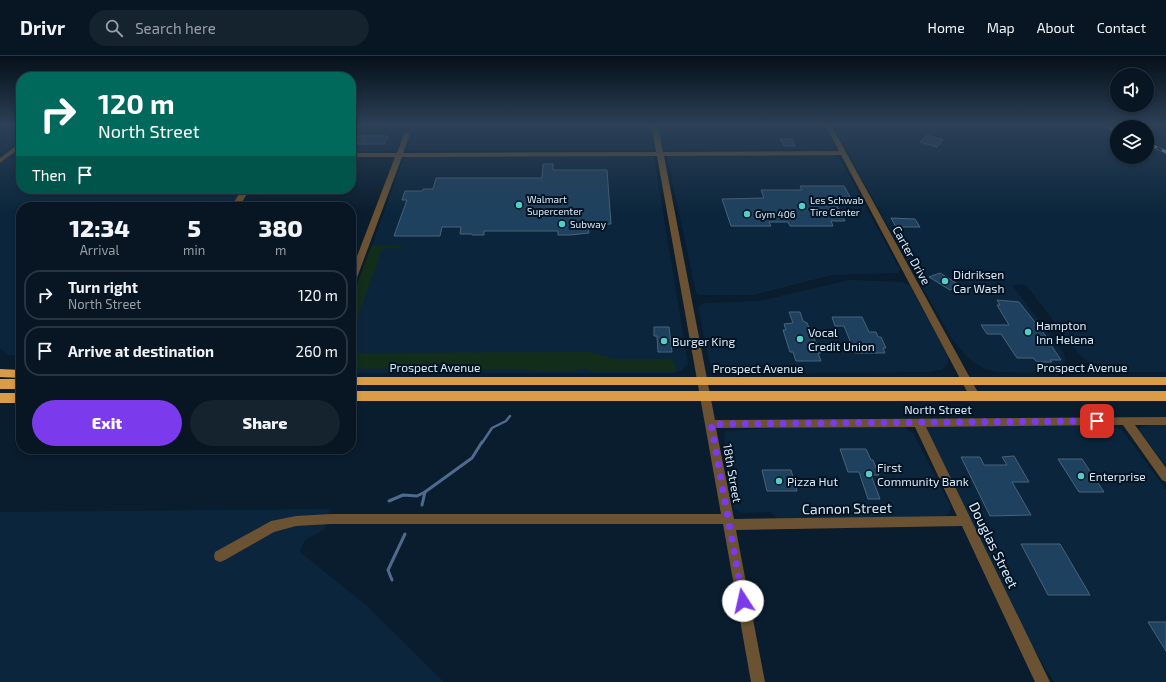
<!DOCTYPE html>
<html lang="en">
<head>
<meta charset="utf-8">
<style>
	body { margin:0; font-family:"Exo 2",sans-serif; background:#15232f; color:#f1f3f6; height:100vh; display:flex; flex-direction:column; font-size:15px; white-space:nowrap }
	* { box-sizing:border-box; margin:0 }
	p { font-size:13px; color:#989fa5 }
	.icon { flex:none; width:22px; height:22px; fill:none; stroke:currentColor; stroke-width:2; stroke-linecap:round; stroke-linejoin:round }
	.map { position:relative; flex:1; overflow:hidden }
	.drawer { position:absolute; left:16px; top:146px; width:340px; height:252px; display:flex; flex-direction:column; background:#071622; border-radius:16px; box-shadow:0 2px 6px #0003,0 0 0 1px #283540 }
	.drawer>* { flex:none }
	.top-card { position:absolute; left:16px; top:16px; width:340px; height:122px; border-radius:16px; box-shadow:0 2px 6px #0003,0 0 0 1px #283540; background:#00695c; color:#fff; overflow:hidden }
	.controls { position:absolute; left:1110px; top:12px; display:grid; gap:8px }
	.controls a { display:grid; place-items:center; width:44px; height:44px; border-radius:50%; background:#071622; box-shadow:0 2px 6px #0003,0 0 0 1px #283540; font-size:20px }
	.pin { position:absolute; display:grid; place-items:center; width:34px; height:34px; color:#fff; margin:-17px; border-radius:8px; box-shadow:0 2px 6px #0006 }
	.me { position:absolute; width:44px; margin:-22px; rotate:350deg; stroke-linejoin:round; filter:drop-shadow(0 0 3px #0008) }
	.turn { display:flex; align-items:center; gap:14px; height:84px; padding:0 16px; font-size:18px }
	.turn .icon { width:52px; height:52px; stroke-width:2.5 }
	.turn b { display:block; font-size:28px; line-height:34px }
	.then { display:flex; align-items:center; height:38px; padding:0 16px; background:#0003; gap:8px; font-size:15px }
	.eta { display:flex; justify-content:space-evenly; align-items:center; height:68px; text-align:center }
	.eta b { font-size:24px; font-weight:800; line-height:28px }
	.cta { display:flex; gap:8px; margin-top:auto; padding:8px 16px }
	.cta a { flex:1; height:46px; border-radius:24px; background:#7c3aed; color:#fff; font-size:16px; font-weight:800; line-height:46px; text-align:center }
	.cta a+a { background:#15232f; color:#f1f3f6 }
	ul { padding:0; list-style:none }
	li { display:flex; align-items:center; gap:12px; height:50px; margin:0 8px 6px; padding:0 8px; border:2px solid #283540; border-radius:16px }
	li div { flex:1 }
	li b { display:block; font-size:15px }
	li em { font-style:normal }
	header { display:flex; align-items:center; gap:24px; box-sizing:border-box; height:56px; padding:0 20px; background:#071622; border-bottom:1px solid #283540 }
	header strong { font-size:19px }
	nav { display:flex; gap:22px; margin-inline-start:auto; font-size:14px }
	.search { width:280px; height:36px; background:#15232f; display:flex; align-items:center; gap:10px; box-sizing:border-box; padding:0 14px; border-radius:22px; color:#989fa5; font-size:15px }
	.map>svg:first-child { display:block }
	.built { fill:#0b263c; fill-rule:evenodd }
	.green { fill:#122e1b }
	.lines { fill:none; stroke-linecap:round; stroke-linejoin:round }
	.stream-far1 { stroke:#506a8f; stroke-width:2.5 }
	.stream { stroke:#506a8f; stroke-width:3 }
	.building { fill:#1e415f; stroke:#4b6276 }
	.minor { fill:#6a5232; fill-rule:evenodd }
	.highway { fill:#da9c46; fill-rule:evenodd }
	.rail-casing { stroke:#a3b1bf; stroke-width:3 }
	.rail { stroke:#021424; stroke-width:2; stroke-dasharray:5.5; stroke-linecap:butt }
	.route { stroke:#7c3aed; stroke-width:7; stroke-dasharray:0 12.6 }
	.poi-dot { fill:#53cdc9; stroke:#021424; stroke-width:1.5 }
	.labels { text-anchor:middle; dominant-baseline:central; stroke-width:4; stroke-linejoin:round; paint-order:stroke }
	.far-poi-label { font-size:10px; fill:#dbe8f4; stroke:#021424; text-anchor:start }
	.street-label { font-size:12px; fill:#dbe8f4; stroke:#021424 }
	.poi-label { font-size:12px; fill:#dbe8f4; stroke:#021424; text-anchor:start }
	.near-street-label { font-size:14px; fill:#dbe8f4; stroke:#021424 }
</style>
</head>
<body>
<header>
<strong>Drivr</strong>
<div class="search"><svg class="icon" aria-label="search" viewBox="0 0 24 24"><circle cx="10" cy="10" r="6"/><path d="M15 15l6 6"/></svg>Search here</div>
<nav><a>Home</a><a>Map</a><a>About</a><a>Contact</a></nav>
</header>
<div class="map">
<svg width="1166" height="626" viewBox="0 0 1166 626">
	<rect width="100%" height="100%" fill="#091d2e"/>
	<g class="built">
		<polygon points="0,69 21,69 21,83 3,97 0,97"/>
		<path d="M833,69H1166V316H1114L1105,314L1090,308L1079,298L1026,229H1012L1063,296L1066,304L1062,314L1053,317L997,316L985,313L969,303L952,283L881,158ZM1117,71H1147V101H1117Z"/>
		<polygon points="826,76 835,92 833,93 669,94 664,92 661,77"/>
		<polygon points="650,77 654,92 650,94 409,94 406,92 411,78"/>
		<polygon points="351,78 403,78 397,93 392,95 351,95"/>
		<polygon points="650,99 654,102 688,308 682,314 674,317 351,317 351,249 403,103 410,100"/>
		<polygon points="671,99 836,99 839,101 900,214 898,217 832,219 753,239 698,239 696,236 667,101"/>
		<polygon points="6,102 21,102 21,133 243,133 232,150 229,151 21,151 21,300 9,299 0,292 0,107"/>
		<polygon points="849,224 903,226 910,230 948,300 948,308 941,314 928,316 729,318 715,313 710,308 698,252 701,249 705,247 760,245"/>
		<polygon points="1101,369 1113,370 1123,375 1166,434 1166,626 1054,626 1028,584 925,370"/>
		<polygon points="1148,369 1166,369 1166,410 1140,376 1140,372"/>
		<polygon points="897,370 905,372 913,377 951,451 949,457 943,463 779,465 771,456 740,457 734,452 727,407 724,378 726,375 789,371"/>
		<polygon points="330,453 324,474 305,484 300,496 366,549 444,626 0,626 0,456"/>
	</g>
	<g class="green">
		<polygon points="376,189 404,190 404,191 386,192 381,195 351,281 351,244 370,194 372,191 371,190"/>
		<path d="M588,296L616,303H672L676,313V315L672,316H593L586,312C570,318 536,314 519,314C462,313 407,312 351,313V297Z"/>
	</g>
	<g class="lines">
		<polyline class="stream-far1" points="482,387 492,372 506,365 510,360"/>
		<g class="stream">
			<polyline points="389,445 403,439 417,440 425,436 472,402 482,386"/>
			<polyline points="422,449 425,436"/>
			<polyline points="392,524 388,514 405,478"/>
		</g>
	</g>
	<g class="building">
		<polygon points="927,79 943,84 937,91 920,86"/>
		<polygon points="355,80 388,80 384,88 351,88"/>
		<polygon points="780,83 792,83 795,90 784,90"/>
		<polygon points="543,108 553,108 553,114 607,114 611,168 588,169 589,177 570,179 558,179 558,175 484,175 484,179 472,179 472,178 460,178 461,171 442,171 440,180 394,180 407,144 402,144 405,135 422,135 423,133 433,133 436,122 542,122"/>
		<polygon points="800,130 844,130 854,148 836,148 845,165 831,165 833,170 790,170 788,166 769,166 771,170 731,170 722,143 764,142 761,134 802,134"/>
		<polygon points="891,162 915,163 920,171 896,171"/>
		<polygon points="940,217 961,230 950,234 929,221"/>
		<polygon points="997,244 1019,246 1053,289 1051,289 1061,304 1050,304 1052,306 1037,306 1033,302 1017,302 1001,278 987,278 981,269 1009,269 997,249 1000,249"/>
		<polygon points="789,256 800,256 803,265 807,267 816,287 817,287 821,297 818,297 821,305 796,305 793,296 790,296 783,274 786,274 784,268 793,267"/>
		<polygon points="832,261 862,261 869,276 876,276 878,281 881,281 886,292 883,292 885,297 855,297 844,270 835,270"/>
		<polygon points="654,271 669,271 672,296 658,296 657,280 654,280"/>
		<polygon points="840,393 866,393 871,404 873,404 879,419 871,419 880,443 868,443 859,416 848,416"/>
		<polygon points="1014,400 1029,426 1012,426 1031,459 990,460 961,401 980,401 984,409 1007,409 1002,401"/>
		<polygon points="1058,403 1082,403 1104,436 1079,436"/>
		<polygon points="762,414 791,414 797,435 767,435"/>
		<polygon points="1021,488 1060,488 1090,539 1048,539"/>
		<polygon points="1148,566 1166,566 1166,595"/>
	</g>
	<g class="lines">
		<g class="minor">
			<path d="M825,69H831L980,340L979,343H971L841,99L664,100L715,364L1166,361V369H1135L1166,412V426L1162,424L1123,369L926,371L1050,626H1035L962,470L736,474L765,626H751L723,468H331L296,470L274,476L225,504L220,506L215,504L214,500L215,496L271,465L296,460L331,458H721L657,100L402,101L355,227L351,230V216L395,101H351V97H397L404,78L407,76L410,78L403,97L656,96L652,72L655,70L658,72L663,96L839,95ZM915,371L957,460L734,463L716,372Z"/>
			<polygon points="21,86 21,91 0,107 0,102"/>
			<polygon points="242,133 250,133 239,151 231,151"/>
		</g>
		<g class="highway">
			<polygon points="0,313 21,314 21,322 0,321"/>
			<rect x="351" y="321" width="815" height="8"/>
			<rect x="0" y="323" width="21" height="10"/>
			<rect x="351" y="335" width="815" height="10"/>
			<rect x="0" y="337" width="21" height="10"/>
		</g>
		<defs>
			<g id="rail">
				<polyline points="1103,69 1117,75"/>
				<polyline points="1147,87 1166,96"/>
			</g>
		</defs>
		<use href="#rail" class="rail-casing"/>
		<use href="#rail" class="rail"/>
	</g>
	<linearGradient id="sky" x2="0" y2="1"><stop stop-color="#051019"/><stop offset="0.44" stop-color="#2c4057"/><stop offset="1" stop-color="#2c4057" stop-opacity="0"/></linearGradient>
	<rect width="1166" height="157" fill="url(#sky)"/>
	<g class="lines">
		<polyline class="route" points="743,545 711,368 1097,365"/>
	</g>
	<g class="poi-dot">
		<circle cx="519" cy="149" r="4"/>
		<circle cx="802" cy="150" r="4"/>
		<circle cx="747" cy="158" r="4"/>
		<circle cx="562" cy="168" r="4"/>
		<circle cx="945" cy="225" r="4"/>
		<circle cx="1028" cy="276" r="4"/>
		<circle cx="800" cy="283" r="4"/>
		<circle cx="664" cy="285" r="4"/>
		<circle cx="869" cy="418" r="4"/>
		<circle cx="1081" cy="420" r="4"/>
		<circle cx="779" cy="425" r="4"/>
	</g>
	<g class="labels">
		<g class="far-poi-label">
			<text x="527" y="143">Walmart<tspan x="527" dy="12">Supercenter</tspan></text>
			<text x="810" y="144">Les Schwab<tspan x="810" dy="12">Tire Center</tspan></text>
			<text x="755" y="158">Gym 406</text>
			<text x="570" y="168">Subway</text>
		</g>
		<g class="street-label">
			<text transform="translate(912 199) rotate(61)">Carter Drive</text>
			<text x="435" y="311">Prospect Avenue</text>
			<text x="1082" y="311">Prospect Avenue</text>
			<text x="758" y="312">Prospect Avenue</text>
			<text x="938" y="353">North Street</text>
			<text transform="translate(733 417) rotate(80)">18th Street</text>
		</g>
		<g class="poi-label">
			<text x="953" y="218">Didriksen<tspan x="953" dy="14">Car Wash</tspan></text>
			<text x="1036" y="269">Hampton<tspan x="1036" dy="14">Inn Helena</tspan></text>
			<text x="808" y="276">Vocal<tspan x="808" dy="14">Credit Union</tspan></text>
			<text x="672" y="285">Burger King</text>
			<text x="877" y="411">First<tspan x="877" dy="14">Community Bank</tspan></text>
			<text x="1089" y="420">Enterprise</text>
			<text x="787" y="425">Pizza Hut</text>
		</g>
		<g class="near-street-label">
			<text transform="translate(847 452) rotate(-1)">Cannon Street</text>
			<text transform="translate(994 489) rotate(64)">Douglas Street</text>
		</g>
	</g>
</svg>
<div class="controls">
<a><svg class="icon" aria-label="sound" viewBox="0 0 24 24"><path d="M4 9h4l5-4v14l-5-4H4zM17 9q2 3 0 6"/></svg></a>
<a><svg class="icon" aria-label="layers" viewBox="0 0 24 24"><path d="M12 4l9 5-9 5-9-5zM3 14l9 5 9-5"/></svg></a>
</div>
<div class="pin" style="left:1097px;top:365px;background:#d93025"><svg class="icon" aria-label="arrive" viewBox="0 0 24 24"><path d="M6 21V4h12l-3 4 3 4H6"/></svg></div>
<svg class="me" style="left:743px;top:545px" viewBox="-20 -20 40 40"><circle r="19" fill="#fff"/><path d="M0-13L10 11 0 6-10 11z" fill="#7c3aed"/></svg>
<div class="top-card">
<div class="turn"><svg class="icon" aria-label="right" viewBox="0 0 24 24"><path d="M7 20v-9h11M14 6l5 5-5 5"/></svg><div><b>120 m</b>North Street</div></div>
<div class="then">Then<svg class="icon" aria-label="arrive" viewBox="0 0 24 24"><path d="M6 21V4h12l-3 4 3 4H6"/></svg></div>
</div>
<section class="drawer">
<div class="eta">
<div><b>12:34</b><p>Arrival</p></div>
<div><b>5</b><p>min</p></div>
<div><b>380</b><p>m</p></div>
</div>
<ul>
<li><svg class="icon" aria-label="right" viewBox="0 0 24 24"><path d="M7 20v-9h11M14 6l5 5-5 5"/></svg><div><b>Turn right</b><p>North Street</p></div><em>120 m</em></li>
<li><svg class="icon" aria-label="arrive" viewBox="0 0 24 24"><path d="M6 21V4h12l-3 4 3 4H6"/></svg><div><b>Arrive at destination</b></div><em>260 m</em></li>
</ul>
<div class="cta"><a>Exit</a><a>Share</a></div>
</section>
</div>
</body>
</html>
